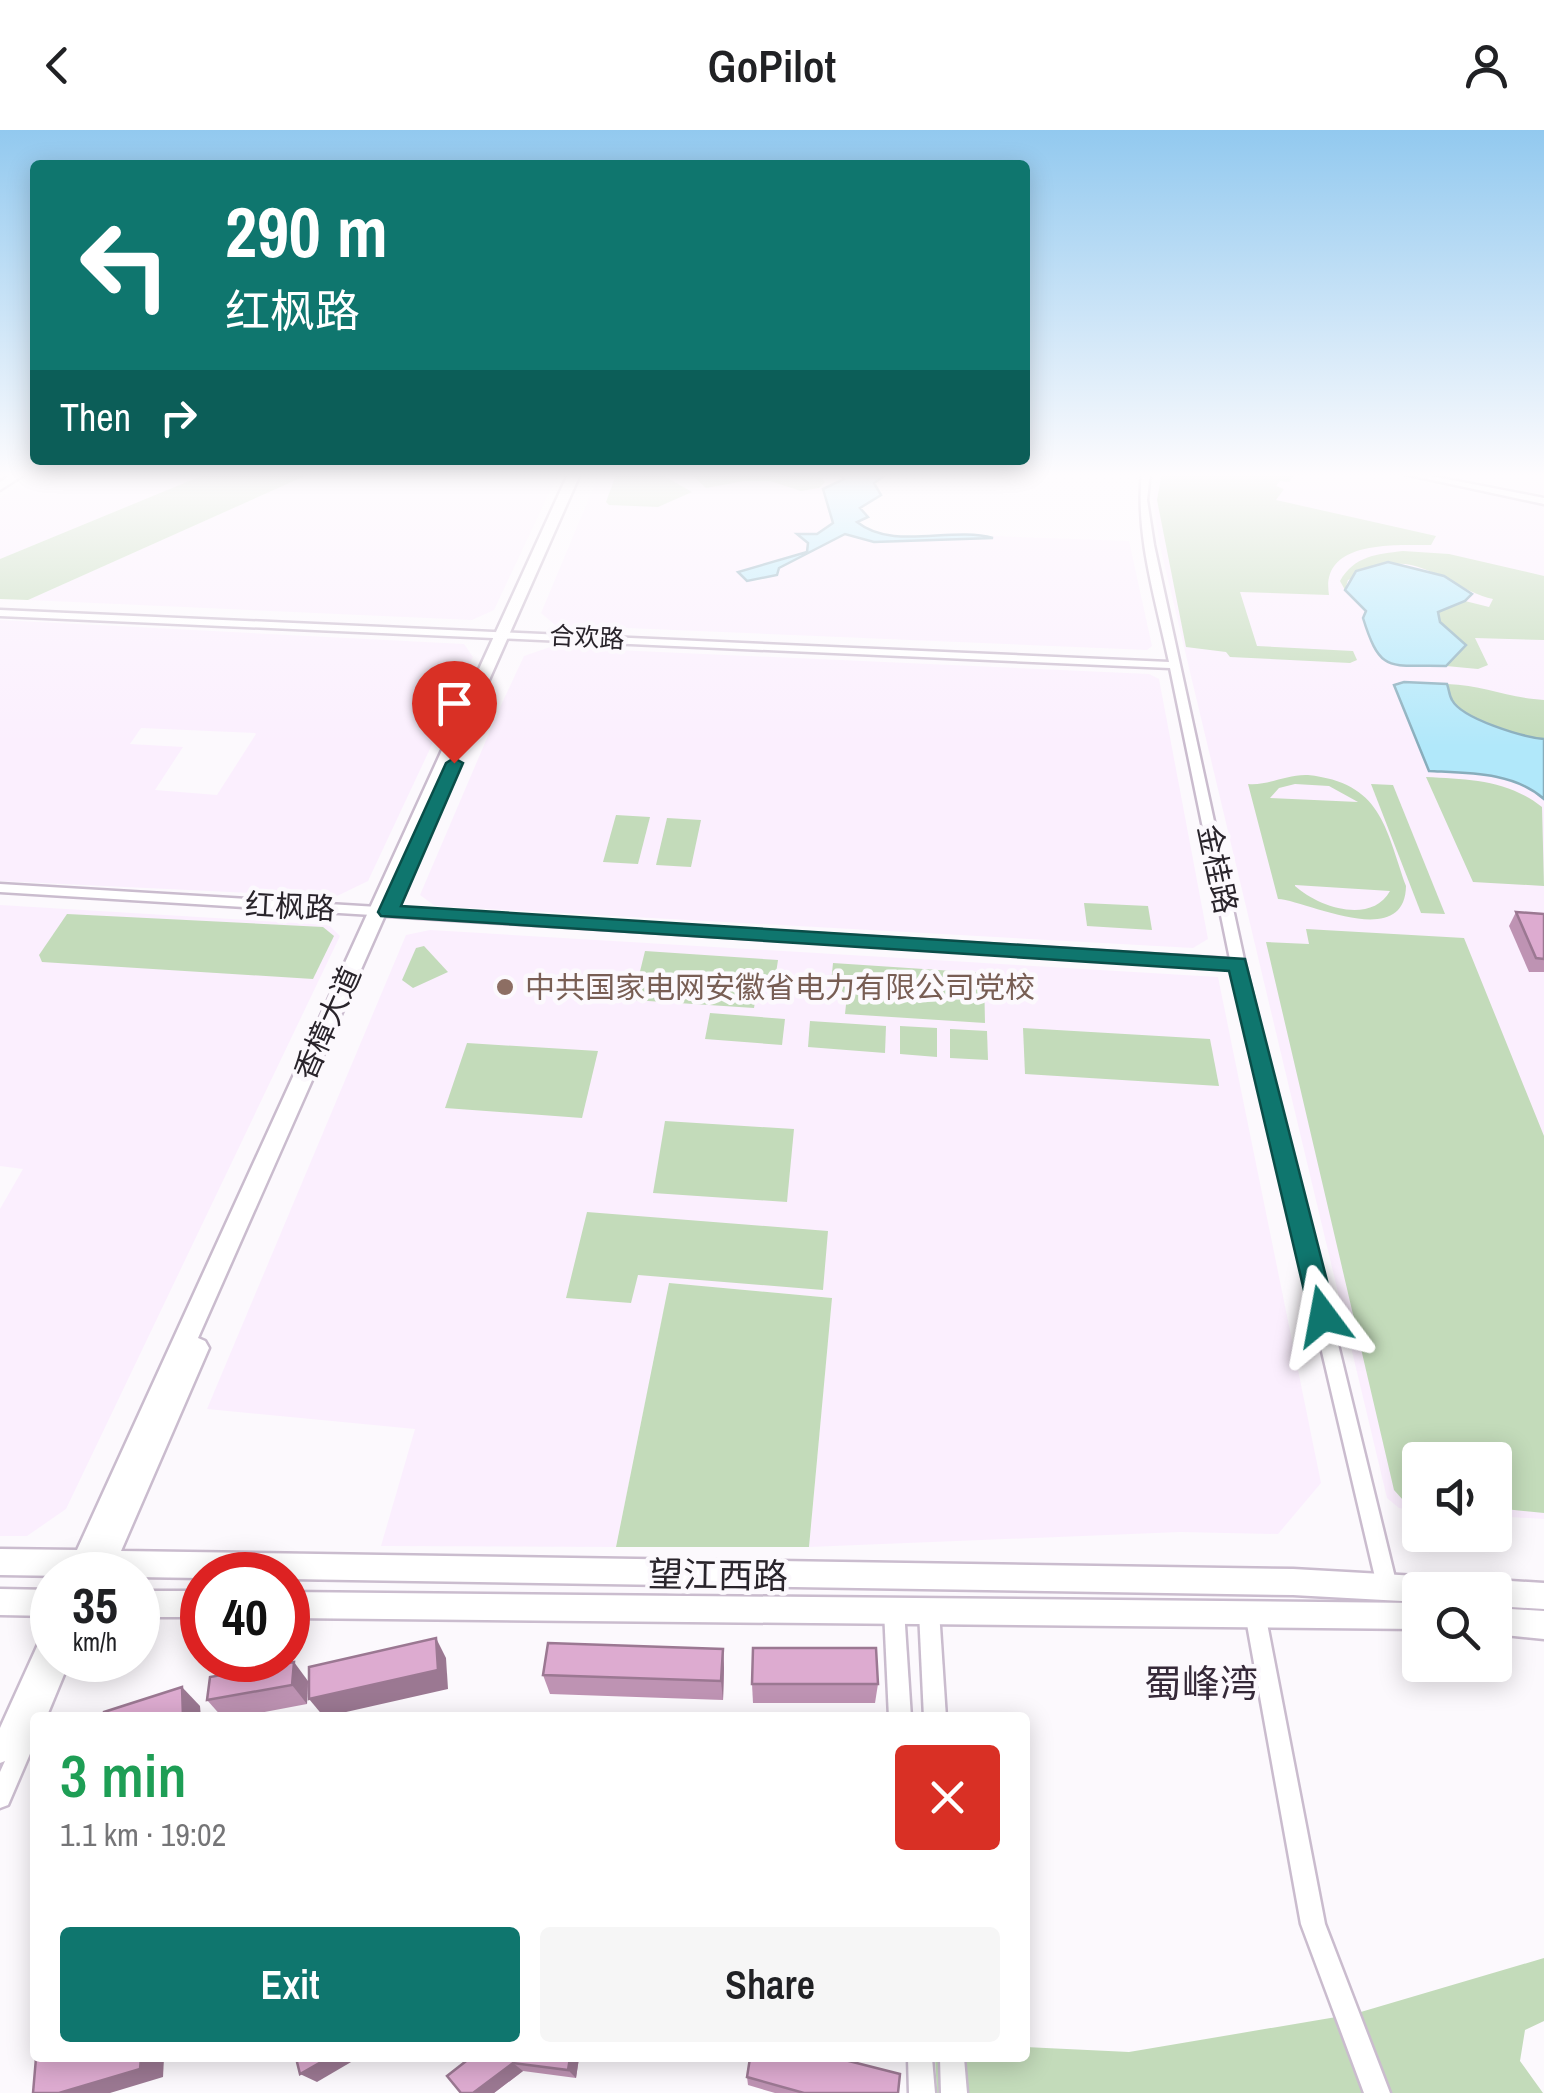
<!DOCTYPE html>
<html lang="en">
<head>
<meta charset="utf-8">
<style>
	body { margin:0; font-family:"Archivo Narrow","Noto Sans SC",sans-serif; background:#f6f6f6; color:#202124; height:100vh; display:flex; flex-direction:column; font-size:38px; white-space:nowrap }
	* { box-sizing:border-box; margin:0 }
	p { font-size:32px; color:#757577 }
	.icon { flex:none; width:55px; height:55px; fill:none; stroke:currentColor; stroke-width:2; stroke-linecap:round; stroke-linejoin:round }
	.map { position:relative; flex:1; overflow:hidden }
	.drawer { position:absolute; left:30px; top:1582px; width:1000px; height:350px; display:flex; flex-direction:column; background:#fff; border-radius:10px; box-shadow:0 5px 25px #0003 }
	.drawer>* { flex:none }
	.hud { position:absolute; left:30px; top:30px; width:1000px; height:305px; border-radius:10px; box-shadow:0 5px 25px #0003; background:#0f766e; color:#fff; overflow:hidden }
	.controls { position:absolute; left:1402px; top:1312px; display:grid; gap:20px }
	.controls a { display:grid; place-items:center; width:110px; height:110px; border-radius:10px; background:#fff; box-shadow:0 5px 25px #0003; font-size:50px }
	.speed { position:absolute; left:30px; top:1422px; display:flex; gap:20px; font-size:50px; font-weight:700; text-align:center }
	.speed>* { display:grid; place-content:center; width:130px; height:130px; border-radius:50%; background:#fff; box-shadow:0 5px 25px #0003; line-height:1 }
	.speed small { font-size:25px; font-weight:400 }
	.speed .limit { border:15px solid #d22; background:#fff; color:#111 }
	.pin { position:absolute; display:grid; place-items:center; width:85px; height:85px; color:#fff; margin:-102px -42px; border-radius:50% 50% 50% 0; rotate:-45deg; box-shadow:0 0 10px #0007 }
	.pin .icon { rotate:45deg }
	.me { position:absolute; width:110px; margin:-55px; rotate:347deg; stroke-linejoin:round; filter:drop-shadow(0 0 8px #0008) }
	.turn { display:flex; align-items:center; gap:35px; height:210px; padding:0 30px; font-size:45px }
	.turn .icon { width:130px; height:130px; stroke-width:2.5 }
	.turn b { display:block; font-size:70px; line-height:85px }
	.then { display:flex; align-items:center; height:95px; padding:0 30px; background:#0003; gap:20px; font-size:38px }
	.round { display:grid; place-items:center; flex:none; width:105px; height:105px; border-radius:10px; background:#f6f6f6 }
	.summary { display:flex; align-items:center; justify-content:space-between; height:170px; padding:0 30px }
	h1 { font-size:60px; font-weight:600; line-height:75px; color:#1e9e55 }
	.cta { display:flex; gap:20px; margin-top:auto; padding:20px 30px }
	.cta a { flex:1; height:115px; border-radius:10px; background:#0f766e; color:#fff; font-size:40px; font-weight:600; line-height:115px; text-align:center }
	.cta a+a { background:#f6f6f6; color:#202124 }
	header { display:flex; justify-content:space-between; align-items:center; height:130px; padding:0 30px; background:#fff; font-size:45px; font-weight:600 }
	.map>svg:first-child { display:block }
	.built { fill:#fbeffe; fill-rule:evenodd }
	.green { fill:#c3dbba; fill-rule:evenodd }
	.water { fill:#b1e8fa; stroke:#88adbc; stroke-width:2.5 }
	.lines { fill:none; stroke-linecap:round; stroke-linejoin:round }
	.minor-casing { stroke:#cabcce; stroke-width:5 }
	.major-casing { stroke:#cabcce; stroke-width:5 }
	.minor { fill:#fff; fill-rule:evenodd }
	.major { fill:#fff; fill-rule:evenodd }
	.wall { fill:#be93b3 }
	.shaded-wall { fill:#9b7892 }
	.building { fill:#ddabd0; stroke:#9b7892; stroke-width:2.5 }
	.route { fill:#0f766e; stroke:#0a4d48; stroke-width:2.5 }
	.education-dot { fill:#8d6e63; stroke:#fcf9fd; stroke-width:4 }
	.labels { text-anchor:middle; dominant-baseline:central; stroke-width:9; stroke-linejoin:round; paint-order:stroke }
	.far-street-label { font-size:25px; fill:#29242b; stroke:#fcf9fd }
	.street-label { font-size:30px; fill:#29242b; stroke:#fcf9fd }
	.education-label { font-size:30px; fill:#785e54; stroke:#fcf9fd; text-anchor:start }
	.near-street-label { font-size:35px; fill:#29242b; stroke:#fcf9fd }
	.near-neighbourhood-label { font-size:38px; fill:#362a39; stroke:#fcf9fd }
</style>
</head>
<body>
<header><svg class="icon" aria-label="back" viewBox="0 0 24 24"><path d="M15 5l-7 7 7 7"/></svg>GoPilot<svg class="icon" aria-label="person" viewBox="0 0 24 24"><circle cx="12" cy="8" r="4"/><path d="M4 21q1-7 8-7t8 7"/></svg></header>
<div class="map">
<svg width="1544" height="1963" viewBox="0 0 1544 1963">
	<rect width="100%" height="100%" fill="#fcf9fd"/>
	<g class="built">
		<polygon points="38,342 211,342 0,429 0,368"/>
		<polygon points="314,342 559,342 494,480 472,490 28,470"/>
		<polygon points="600,342 836,342 845,349 829,375 833,393 817,404 800,403 800,408 809,413 807,422 768,434 754,452 777,445 778,438 845,404 874,412 992,406 1129,411 1152,516 1147,520 555,495 541,483"/>
		<polygon points="1159,342 1370,342 1544,376 1544,1389 1495,1386 1495,1330 1420,1330 1420,1380 1399,1378 1387,1368 1160,416 1153,370"/>
		<polygon points="1427,342 1544,342 1544,364 1536,363"/>
		<path d="M0,490L464,514L473,527L368,751L335,767L0,751ZM141,598L255,603L256,604L217,665L155,660L183,617L130,614Z"/>
		<polygon points="550,517 1149,544 1159,549 1208,809 1193,818 435,776 420,765 502,573 524,526"/>
		<polygon points="0,775 329,795 340,806 66,1379 27,1406 0,1406 0,1079 23,1039 0,1036"/>
		<polygon points="430,800 1218,847 1321,1353 1278,1404 1180,1402 809,1417 832,1168 669,1153 616,1417 381,1416 415,1299 207,1279 406,805"/>
	</g>
	<g class="green">
		<polygon points="211,342 314,342 28,470 0,469 0,429"/>
		<polygon points="617,342 657,342 692,362 658,377 609,375 606,372"/>
		<polygon points="689,342 821,347 825,352 819,358 801,361 770,351 744,351 706,358"/>
		<path d="M1162,342H1296L1289,352L1280,351L1276,356L1284,359L1276,370L1436,406L1431,415C1393,415 1320,410 1329,465L1240,462L1257,516L1353,521L1357,530L1350,533L1230,527L1226,522L1186,517L1157,370Z"/>
		<path d="M1403,421L1449,424L1544,446V510L1475,508L1488,535L1478,539L1446,536L1465,515L1440,492L1437,482L1465,471L1489,477L1493,469C1464,463 1424,430 1395,434C1379,436 1363,445 1348,450L1345,460L1340,451C1354,426 1377,424 1403,421Z"/>
		<path d="M1447,554C1484,555 1507,568 1544,570V609C1523,607 1462,589 1452,570C1449,565 1449,559 1447,554Z"/>
		<path d="M1308,645C1381,653 1385,696 1406,756C1405,822 1305,770 1278,769L1248,654C1268,656 1286,644 1308,645ZM1295,654L1329,656L1358,672L1270,668L1279,658ZM1295,756V755L1390,761C1371,795 1318,777 1295,756Z"/>
		<path d="M1426,647C1468,649 1508,650 1542,677L1544,756L1473,752Z"/>
		<polygon points="1371,654 1393,655 1445,784 1421,783"/>
		<polygon points="616,685 650,687 638,734 603,732"/>
		<polygon points="667,688 701,690 691,737 656,735"/>
		<polygon points="1084,773 1148,776 1152,800 1087,796"/>
		<polygon points="67,784 323,797 334,806 313,849 42,832 39,825"/>
		<polygon points="1306,799 1464,808 1544,1006 1544,1383 1495,1378 1495,1330 1420,1330 1420,1371 1403,1370 1394,1360 1266,812 1309,814"/>
		<polygon points="424,816 448,842 413,858 402,850 416,818"/>
		<polygon points="645,821 778,830 775,850 757,859 754,878 633,870"/>
		<polygon points="833,833 984,843 985,893 845,884 847,865 831,853"/>
		<polygon points="710,883 785,889 782,915 705,909"/>
		<polygon points="810,891 886,896 885,923 808,917"/>
		<polygon points="900,896 937,898 937,927 900,924"/>
		<polygon points="1023,898 1210,909 1219,956 1025,944"/>
		<polygon points="950,899 987,901 988,930 950,928"/>
		<polygon points="467,913 598,921 582,988 445,978"/>
		<polygon points="665,991 794,999 787,1072 653,1063"/>
		<polygon points="587,1082 828,1101 823,1160 638,1145 631,1173 566,1168"/>
		<polygon points="669,1153 832,1168 809,1417 616,1417"/>
		<polygon points="1544,1828 1544,1891 1525,1900 1520,1931 1543,1963 937,1963 935,1928 1025,1928 1025,1917 1129,1922 1354,1884"/>
	</g>
	<g class="water">
		<path d="M836,342H890L874,353L881,365L860,378L868,387L857,392C893,421 951,396 993,408L874,412L845,404L779,438L777,445L747,451L738,442L807,422L808,413L797,404H817L833,393L823,359L844,349Z"/>
		<path d="M1388,432L1444,446L1472,464L1465,471L1438,482L1440,492L1466,515L1446,536C1390,534 1381,546 1363,488L1366,481L1345,460L1356,441Z"/>
		<path d="M1404,552L1447,554C1449,559 1449,565 1452,570C1462,589 1523,607 1544,609V669C1514,642 1468,643 1429,641L1394,555Z"/>
	</g>
	<g class="lines">
		<defs>
			<g id="minor">
				<path d="M1142,342H1150L1147,370L1154,415L1245,834L1398,1460L1395,1467L1388,1470L1381,1467L1378,1460L1232,838L0,762V754L1230,829L1170,538L0,486V480L1169,532C1156,470 1135,405 1142,342Z"/>
				<polygon points="1395,342 1410,342 1544,368 1544,374"/>
				<polygon points="894,1470 901,1473 904,1480 911,1588 889,1588 884,1480 887,1473"/>
				<polygon points="929,1471 936,1474 939,1481 946,1588 924,1588 919,1481 922,1474"/>
				<polygon points="1255,1473 1262,1476 1265,1483 1325,1794 1390,1963 1364,1963 1301,1794 1245,1483 1248,1476"/>
				<polygon points="52,1496 52,1530 70,1530 46,1588 35,1588 35,1612 8,1675 0,1678 0,1642 5,1631 0,1633 0,1598 45,1499"/>
				<polygon points="908,1928 932,1928 935,1963 909,1963"/>
				<polygon points="940,1928 964,1928 967,1963 941,1963"/>
			</g>
			<g id="major">
				<polygon points="15,342 28,342 0,360 0,352"/>
				<polygon points="569,342 581,342 198,1208 205,1211 209,1218 121,1421 1293,1439 1435,1447 1444,1451 1448,1460 1420,1460 1420,1472 1293,1465 288,1449 288,1445 202,1445 202,1448 0,1445 0,1419 77,1420"/>
				<polygon points="1495,1450 1544,1453 1544,1479 1495,1476 1495,1460 1483,1460 1486,1454"/>
				<polygon points="0,1459 52,1460 52,1486 0,1485"/>
				<rect x="138" y="1461" width="64" height="26"/>
				<polygon points="288,1462 1420,1473 1420,1499 288,1488"/>
				<polygon points="1495,1478 1544,1481 1544,1509 1495,1504"/>
			</g>
		</defs>
		<use href="#minor" class="minor-casing"/>
		<use href="#major" class="major-casing"/>
		<use href="#minor" class="minor"/>
		<use href="#major" class="major"/>
	</g>
	<g class="wall">
		<polygon points="1516,782 1544,784 1544,842 1529,842 1509,796"/>
		<polygon points="723,1519 724,1538 723,1570 550,1564 543,1545"/>
		<polygon points="308,1551 307,1574 232,1588 223,1588 207,1570"/>
		<polygon points="752,1554 878,1554 875,1573 753,1573"/>
		<polygon points="470,1928 579,1928 576,1948 523,1941 494,1963 461,1963"/>
		<polygon points="747,1947 898,1963 775,1963 748,1955"/>
	</g>
	<g class="shaded-wall">
		<polygon points="436,1508 446,1528 448,1559 324,1587 309,1569"/>
		<polygon points="723,1519 724,1538 723,1570 721,1551"/>
		<polygon points="294,1532 308,1551 307,1574 292,1555"/>
		<polygon points="182,1557 200,1576 201,1588 182,1588"/>
		<polygon points="141,1928 164,1928 163,1947 110,1963 59,1963"/>
		<polygon points="328,1928 358,1928 317,1952 300,1944"/>
		<polygon points="570,1928 579,1928 576,1948 568,1940"/>
		<polygon points="513,1933 523,1941 494,1963 473,1963"/>
	</g>
	<g class="building">
		<polygon points="1516,782 1544,784 1544,829 1536,828"/>
		<polygon points="436,1508 438,1540 309,1569 309,1537"/>
		<polygon points="548,1513 723,1519 721,1551 543,1545"/>
		<polygon points="753,1518 876,1518 878,1554 752,1554"/>
		<polygon points="294,1532 292,1555 207,1570 210,1547"/>
		<polygon points="182,1557 183,1587 104,1588 104,1582"/>
		<polygon points="36,1928 141,1928 140,1939 59,1963 33,1963"/>
		<polygon points="296,1928 328,1928 300,1944"/>
		<polygon points="470,1928 570,1928 568,1940 513,1933 473,1963 461,1963 447,1946"/>
		<polygon points="750,1928 837,1928 900,1944 898,1963 804,1963 747,1947"/>
	</g>
	<linearGradient id="sky" x2="0" y2="1"><stop stop-color="#92c9ef"/><stop offset="0.56" stop-color="#fefcfe"/><stop offset="1" stop-color="#fefcfe" stop-opacity="0"/></linearGradient>
	<rect width="1544" height="616" fill="url(#sky)"/>
	<polygon class="route" points="454,628 463,633 401,776 1245,829 1336,1186 1332,1194 1323,1197 1314,1194 1310,1186 1229,841 381,786 378,782 446,633"/>
	<circle class="education-dot" cx="505" cy="857" r="10"/>
	<g class="labels">
		<g class="far-street-label">
			<text transform="translate(587 507) rotate(3)">合欢路</text>
		</g>
		<g class="street-label">
			<text transform="translate(1218 739) rotate(78)">金桂路</text>
			<text transform="translate(290 776) rotate(3)">红枫路</text>
			<text transform="translate(327 893) rotate(-66)">香樟大道</text>
		</g>
		<g class="education-label">
			<text x="525" y="857">中共国家电网安徽省电力有限公司党校</text>
		</g>
		<g class="near-street-label">
			<text transform="translate(718 1445) rotate(1)">望江西路</text>
		</g>
		<g class="near-neighbourhood-label">
			<text x="1201" y="1553">蜀峰湾</text>
		</g>
	</g>
</svg>
<div class="controls">
<a><svg class="icon" aria-label="sound" viewBox="0 0 24 24"><path d="M4 9h4l5-4v14l-5-4H4zM17 9q2 3 0 6"/></svg></a>
<a><svg class="icon" aria-label="search" viewBox="0 0 24 24"><circle cx="10" cy="10" r="6"/><path d="M15 15l6 6"/></svg></a>
</div>
<div class="speed"><div>35<small>km/h</small></div><div class="limit">40</div></div>
<div class="pin" style="left:454px;top:633px;background:#d93025"><svg class="icon" aria-label="arrive" viewBox="0 0 24 24"><path d="M6 21V4h12l-3 4 3 4H6"/></svg></div>
<svg class="me" style="left:1323px;top:1186px" viewBox="-20 -20 40 40"><path d="M0-17L14 15 0 8-14 15z" fill="#0f766e" stroke="#fff" stroke-width="4"/></svg>
<div class="hud">
<div class="turn"><svg class="icon" aria-label="left" viewBox="0 0 24 24"><path d="M17 20v-9H6M10 6l-5 5 5 5"/></svg><div><b>290 m</b>红枫路</div></div>
<div class="then">Then<svg class="icon" aria-label="right" viewBox="0 0 24 24"><path d="M7 20v-9h11M14 6l5 5-5 5"/></svg></div>
</div>
<section class="drawer">
<div class="summary"><div><h1>3 min</h1><p>1.1 km · 19:02</p></div><a class="round" style="background:#d93025;color:#fff"><svg class="icon" aria-label="close" viewBox="0 0 24 24"><path d="M6 6l12 12M18 6L6 18"/></svg></a></div>
<div class="cta"><a>Exit</a><a>Share</a></div>
</section>
</div>
</body>
</html>
